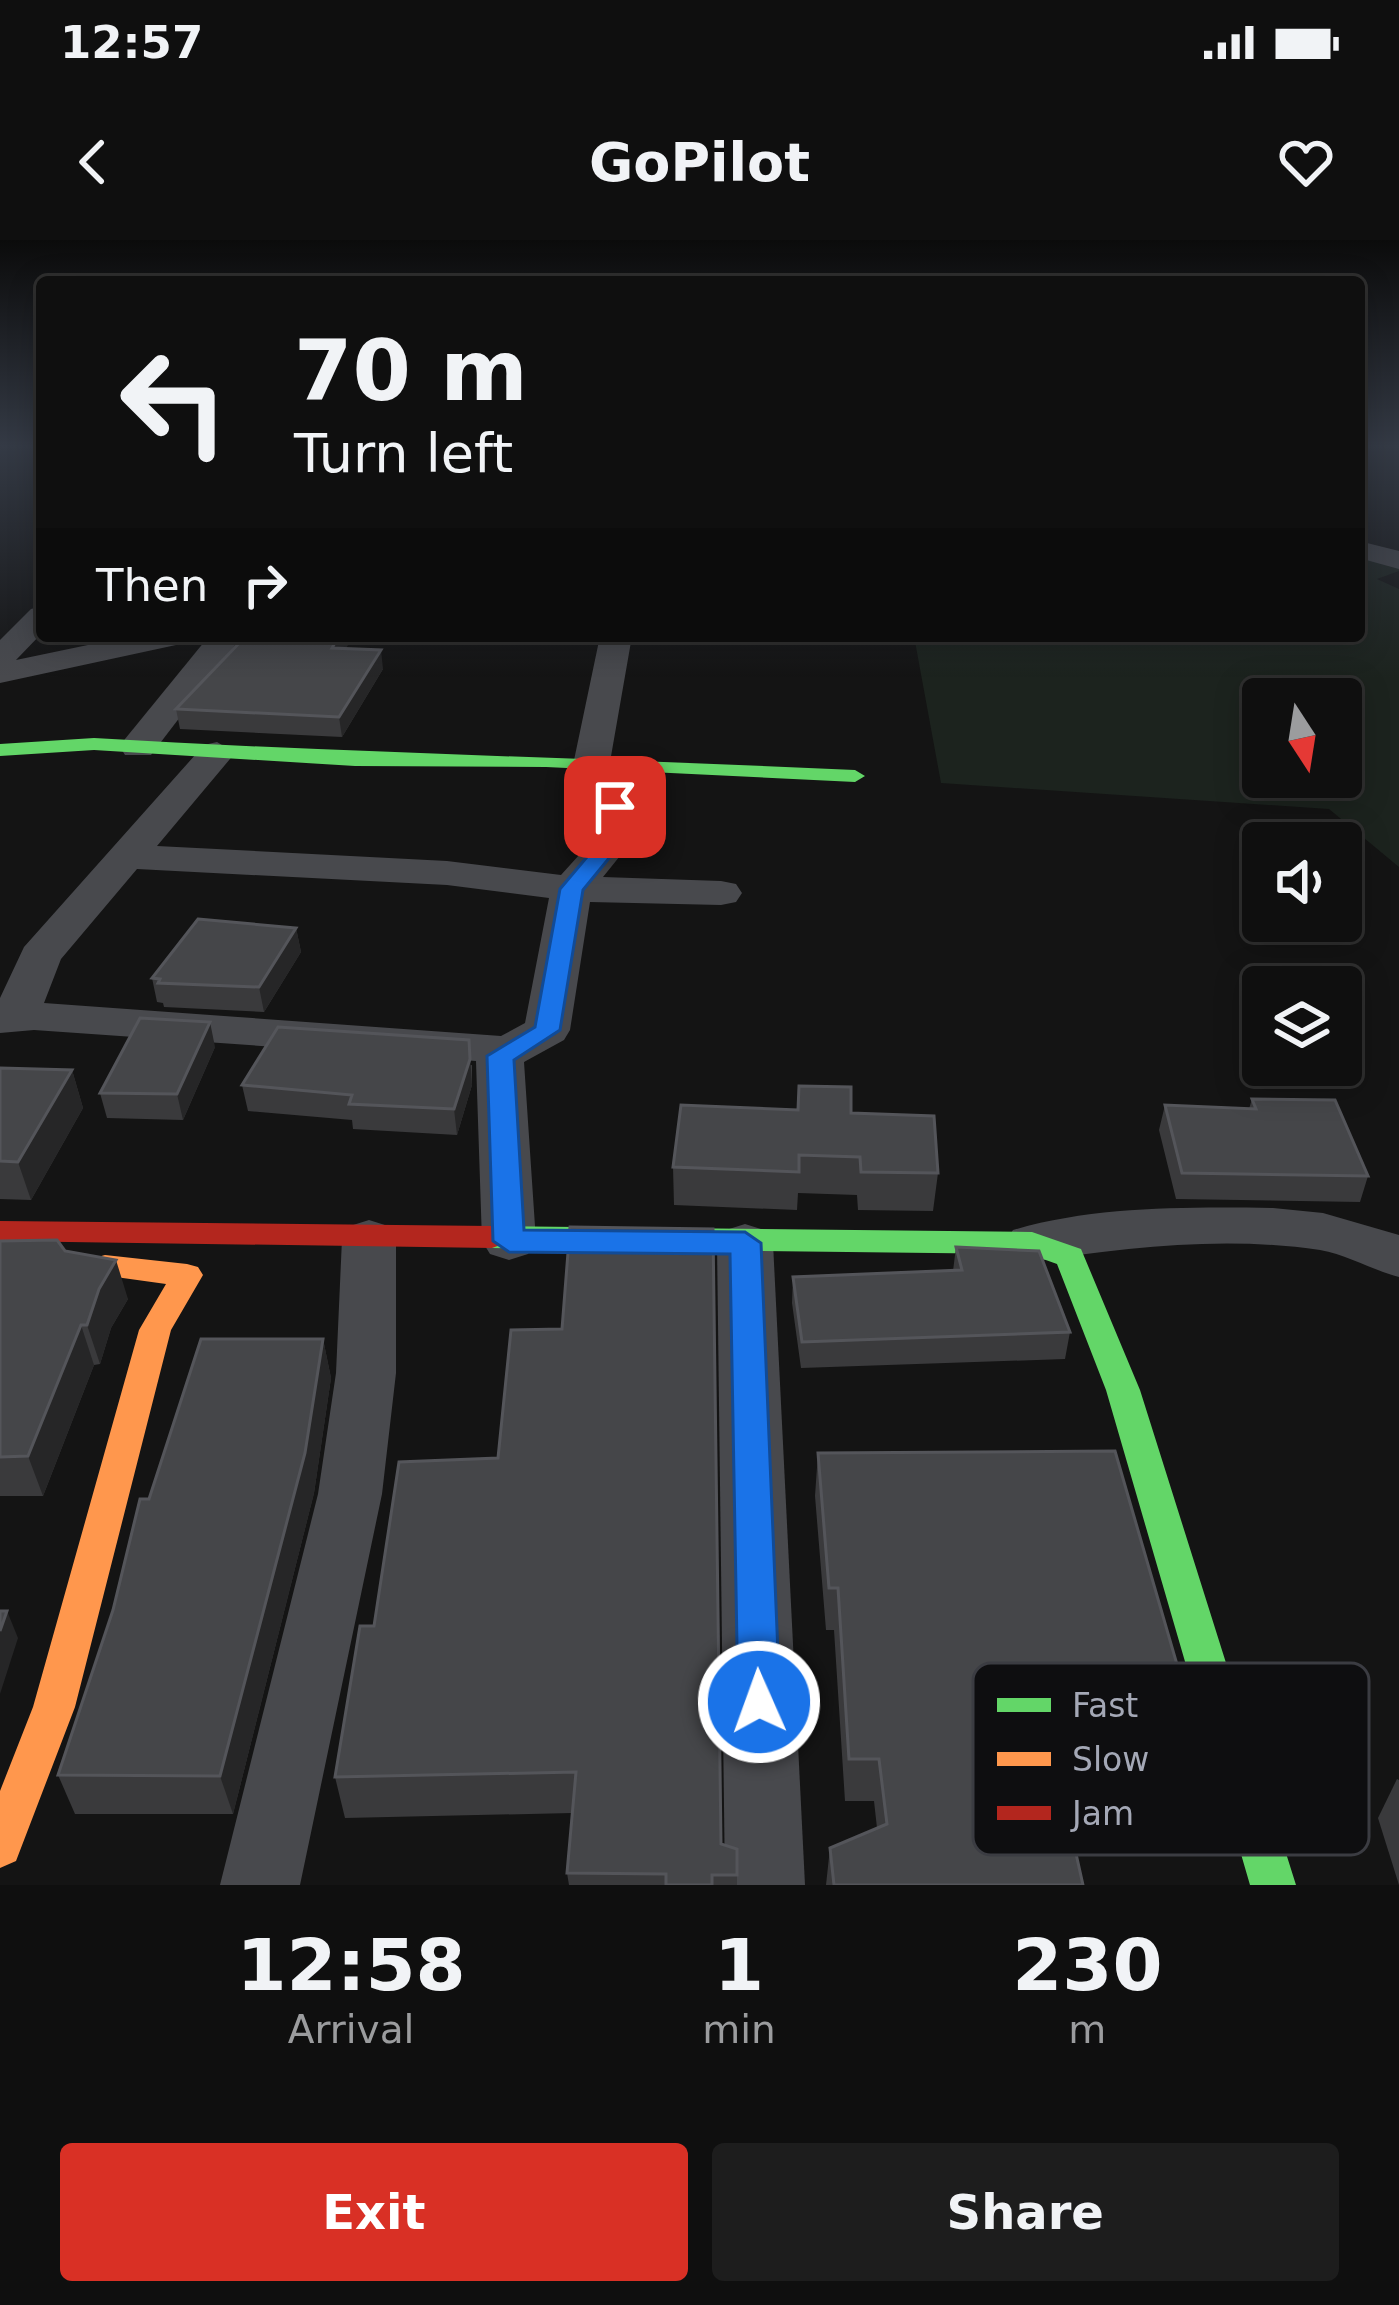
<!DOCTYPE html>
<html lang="en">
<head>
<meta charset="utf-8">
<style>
	body { margin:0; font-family:"DejaVu Sans",sans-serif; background:#1d1d1d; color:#f1f3f6; height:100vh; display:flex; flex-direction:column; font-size:45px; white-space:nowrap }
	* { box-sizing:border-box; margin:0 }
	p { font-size:39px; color:#9b9c9e }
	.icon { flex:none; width:66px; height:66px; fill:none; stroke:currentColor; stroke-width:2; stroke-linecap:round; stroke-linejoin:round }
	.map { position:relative; height:1645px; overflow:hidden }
	.details { display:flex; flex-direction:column; background:#0f0f0f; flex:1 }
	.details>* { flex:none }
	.banner { position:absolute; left:36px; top:36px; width:1329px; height:366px; border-radius:12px; box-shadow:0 6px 30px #0003,0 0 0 3px #2f2f2f; background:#0f0f0f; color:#f1f3f6; overflow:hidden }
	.needle { width:78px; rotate:168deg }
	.fabs { position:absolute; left:1242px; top:438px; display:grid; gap:24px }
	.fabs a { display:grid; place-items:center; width:120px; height:120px; border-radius:12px; background:#0f0f0f; box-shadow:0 6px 30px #0003,0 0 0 3px #2f2f2f; font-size:60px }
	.pin { position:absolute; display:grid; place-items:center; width:102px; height:102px; color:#fff; margin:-51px; border-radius:24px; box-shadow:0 6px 18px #0006 }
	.me { position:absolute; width:132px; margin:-66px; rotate:358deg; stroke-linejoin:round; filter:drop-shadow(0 0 9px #0008) }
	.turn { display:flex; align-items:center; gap:42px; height:252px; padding:0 60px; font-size:54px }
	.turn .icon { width:156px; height:156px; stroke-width:2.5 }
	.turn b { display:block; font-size:84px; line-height:102px }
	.then { display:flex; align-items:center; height:114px; padding:0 60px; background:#0003; gap:24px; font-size:45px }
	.eta { display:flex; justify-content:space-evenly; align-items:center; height:204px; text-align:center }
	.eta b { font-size:72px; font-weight:700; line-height:84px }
	.primary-button { display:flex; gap:24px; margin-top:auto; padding:24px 60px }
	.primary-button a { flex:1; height:138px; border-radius:12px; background:#d93025; color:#fff; font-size:48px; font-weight:700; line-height:138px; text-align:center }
	.primary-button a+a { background:#1d1d1d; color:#f1f3f6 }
	.status { display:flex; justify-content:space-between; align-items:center; height:84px; padding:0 60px; background:#0f0f0f; direction:ltr }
	.status svg { height:33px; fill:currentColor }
	header { display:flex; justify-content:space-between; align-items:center; height:156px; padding:0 60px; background:#0f0f0f; font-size:54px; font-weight:700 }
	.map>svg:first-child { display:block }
	.green { fill:#1c231e; fill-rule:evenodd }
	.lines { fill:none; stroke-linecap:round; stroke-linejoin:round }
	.street { fill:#48494d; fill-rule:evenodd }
	.fast { fill:#63d668; fill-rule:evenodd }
	.slow { fill:#ff974d; fill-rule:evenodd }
	.jam { fill:#b3261e; fill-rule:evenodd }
	.wall { fill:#3a3a3c }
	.shaded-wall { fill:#262627 }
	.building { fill:#454649; stroke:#54555a; stroke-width:3 }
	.route { fill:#1a73e8; stroke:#114b97; stroke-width:3 }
	.key { fill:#0e0e10; stroke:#3b3c42; stroke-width:3 }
	.key-label { font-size:33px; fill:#a4a8b6 }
</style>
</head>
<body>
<div class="status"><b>12:57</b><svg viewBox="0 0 49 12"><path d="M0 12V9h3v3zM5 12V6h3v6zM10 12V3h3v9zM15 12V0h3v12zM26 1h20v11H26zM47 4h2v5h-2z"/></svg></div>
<header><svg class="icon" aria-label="back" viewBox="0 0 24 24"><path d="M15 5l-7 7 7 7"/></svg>GoPilot<svg class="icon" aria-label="heart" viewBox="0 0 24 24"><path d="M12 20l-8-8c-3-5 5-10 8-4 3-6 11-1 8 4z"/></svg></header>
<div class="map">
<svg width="1399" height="1645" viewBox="0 0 1399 1645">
	<rect width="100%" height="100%" fill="#141414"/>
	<path class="green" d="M1359,302L1399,311V331L1377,339L1399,349V627L1329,569L941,543L914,396H1359ZM1263,459H1341V537H1263Z"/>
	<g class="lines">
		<g class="street">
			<polygon points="1359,301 1399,311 1399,329 1359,318"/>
			<polygon points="42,366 42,393 16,420 131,396 192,396 176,405 0,443 0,400 31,369"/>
			<polygon points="209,396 242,396 151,515 125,515 120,507 125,499"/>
			<path d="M600,396H632L610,522L623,518L641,529L628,606L603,637L721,641L736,644L742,653L736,662L721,665L590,662L570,790L564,800L524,822L536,1001L528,1014L509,1020L490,1014L482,1001L476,821L34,790L0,793V758L24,707L204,505L217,502L235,513L157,606L447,621L561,635L589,604L604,533L591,536L573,525ZM137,629L447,645L549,658L525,783L501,796L44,763L61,719Z"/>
			<path d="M1273,968L1323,973L1399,995V1037C1372,1030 1348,1015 1320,1010C1225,996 1126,1007 1032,1022L1013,1016L1004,1003L1013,990C1095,966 1188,967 1273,968Z"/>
			<polygon points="369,980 388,986 396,999 396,1133 382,1254 300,1645 220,1645 318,1254 336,1133 342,999 350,986"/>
			<polygon points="745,984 764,990 773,1003 805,1645 725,1645 717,1003 726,990"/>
		</g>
		<g class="fast">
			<path d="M94,498C348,513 601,518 855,530L865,536L855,542L546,527L355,526L94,510L0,516V504Z"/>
			<polygon points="492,986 1032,992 1081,1009 1140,1150 1296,1645 1250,1645 1106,1150 1057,1024 1029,1014 492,1008 481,1004 477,997 481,990"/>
		</g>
		<polygon class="slow" points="105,1015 187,1024 198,1027 203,1035 171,1090 75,1467 16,1621 0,1628 0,1551 33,1467 139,1090 166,1044 94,1034 89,1026 94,1018"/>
		<polygon class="jam" points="0,981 492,986 503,990 507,997 503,1004 492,1008 0,1001"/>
	</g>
	<g class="wall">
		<polygon points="353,396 345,409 383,429 342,497 180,489 176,469"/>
		<polygon points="296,688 301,712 264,772 164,767 163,763 157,762 152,738"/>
		<polygon points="215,807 183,880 107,878 100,853"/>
		<polygon points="472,825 472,845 457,895 353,889 352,880 248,871 242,845"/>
		<polygon points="0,828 72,830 83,868 31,960 0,959"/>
		<polygon points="1252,859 1368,936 1360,962 1176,959 1159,890 1165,865 1249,869"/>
		<polygon points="851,873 938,933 933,971 858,970 857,955 798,953 797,970 674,965 673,927"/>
		<polygon points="0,1001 65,1011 128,1059 111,1088 100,1124 94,1125 43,1256 0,1256"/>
		<polygon points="956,1007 1070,1092 1065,1119 801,1128 792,1063 793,1037 953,1031"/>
		<polygon points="323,1099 331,1138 314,1253 233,1574 75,1574 58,1535 149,1259"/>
		<polygon points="818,1213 1203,1514 1189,1556 1063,1557 1083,1645 826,1645 830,1608 877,1588 874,1561 845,1561 834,1390 826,1390 815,1256"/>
		<polygon points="360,1386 721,1604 737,1609 737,1645 569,1645 567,1633 572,1573 345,1578 335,1537"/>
		<polygon points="1397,1539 1399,1540 1399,1645 1378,1578"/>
	</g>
	<g class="shaded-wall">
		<polygon points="339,396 353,396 335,428 332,408"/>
		<polygon points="381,410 383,429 342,497 339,477"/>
		<polygon points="296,688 301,712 264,772 259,747"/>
		<polygon points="210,782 215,807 183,880 177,854"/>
		<polygon points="469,800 472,845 457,895 454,869"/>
		<polygon points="72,830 83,868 31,960 18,922"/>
		<polygon points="116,1020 128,1059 111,1088 100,1124 87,1085 99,1049"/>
		<polygon points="81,1085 94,1125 43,1256 28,1216"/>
		<polygon points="323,1099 331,1138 314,1253 233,1574 220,1536"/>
		<polygon points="7,1371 18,1398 0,1454 0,1391"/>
	</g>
	<g class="building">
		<polygon points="246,396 339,396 332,408 381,410 339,477 176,469"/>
		<polygon points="198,679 296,688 259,747 158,743 160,739 152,738"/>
		<polygon points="140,778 210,782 177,854 100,853"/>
		<polygon points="278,787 469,800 470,819 454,869 349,864 352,855 242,845"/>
		<polygon points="0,828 72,830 18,922 0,921"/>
		<polygon points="799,846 851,847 851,873 934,876 938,933 861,932 860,917 799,915 799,932 673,927 681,865 798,870"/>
		<polygon points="1252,859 1335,860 1368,936 1182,933 1165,865 1256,869"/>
		<polygon points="570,987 713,989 721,1604 737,1609 737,1635 712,1635 712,1645 666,1645 666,1634 567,1633 576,1532 335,1537 360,1386 374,1386 399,1222 498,1218 511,1090 562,1089"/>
		<polygon points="57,1000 65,1011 116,1020 99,1049 87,1085 81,1085 28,1216 0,1217 0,1001"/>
		<polygon points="956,1007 1039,1011 1070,1092 802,1102 793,1037 962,1030"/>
		<polygon points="201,1099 323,1099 305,1213 220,1536 58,1535 113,1370 140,1259 149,1259"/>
		<polygon points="1115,1211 1203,1514 1054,1515 1083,1645 834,1645 830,1608 887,1584 879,1519 849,1519 838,1348 829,1348 818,1213"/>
		<polygon points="0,1371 7,1371 0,1391"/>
	</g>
	<linearGradient id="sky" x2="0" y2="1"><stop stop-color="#0b0b0b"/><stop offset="0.47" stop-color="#343a45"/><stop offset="1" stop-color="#343a45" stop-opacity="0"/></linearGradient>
	<rect width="1399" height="438" fill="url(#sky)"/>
	<polygon class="route" points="615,561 626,567 619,606 583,650 560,790 514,820 524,990 745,992 761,1003 780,1462 774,1475 759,1481 744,1475 738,1462 730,1014 509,1012 493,1001 487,816 535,787 560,649 597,605 604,567"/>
	<rect x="973" y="1423" width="396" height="192" rx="18" class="key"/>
	<rect x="997" y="1458" width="54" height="14" fill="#63d668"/>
	<rect x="997" y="1512" width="54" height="14" fill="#ff974d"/>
	<rect x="997" y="1566" width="54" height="14" fill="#b3261e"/>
	<g class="key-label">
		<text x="1072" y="1477">Fast</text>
		<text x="1072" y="1531">Slow</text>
		<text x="1072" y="1585">Jam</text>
	</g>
</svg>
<div class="fabs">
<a><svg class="needle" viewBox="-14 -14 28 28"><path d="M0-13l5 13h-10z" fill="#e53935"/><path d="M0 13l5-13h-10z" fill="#9b9c9e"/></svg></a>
<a><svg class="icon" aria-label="sound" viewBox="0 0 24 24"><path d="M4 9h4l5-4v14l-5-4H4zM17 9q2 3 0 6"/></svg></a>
<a><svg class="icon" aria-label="layers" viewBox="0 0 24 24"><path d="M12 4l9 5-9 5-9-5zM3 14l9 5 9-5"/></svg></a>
</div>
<div class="pin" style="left:615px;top:567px;background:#d93025"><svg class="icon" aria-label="arrive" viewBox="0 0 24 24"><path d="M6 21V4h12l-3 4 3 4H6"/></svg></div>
<svg class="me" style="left:759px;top:1462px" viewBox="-20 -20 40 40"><circle r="17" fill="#1a73e8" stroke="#fff" stroke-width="3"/><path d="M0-11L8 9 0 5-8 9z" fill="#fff"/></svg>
<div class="banner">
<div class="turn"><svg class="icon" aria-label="left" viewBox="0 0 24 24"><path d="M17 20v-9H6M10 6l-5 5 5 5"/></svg><div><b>70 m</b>Turn left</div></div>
<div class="then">Then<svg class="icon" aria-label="right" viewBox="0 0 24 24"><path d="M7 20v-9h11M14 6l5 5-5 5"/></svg></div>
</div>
</div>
<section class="details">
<div class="eta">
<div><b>12:58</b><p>Arrival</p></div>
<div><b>1</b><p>min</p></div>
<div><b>230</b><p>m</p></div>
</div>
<div class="primary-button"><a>Exit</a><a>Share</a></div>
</section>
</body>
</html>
